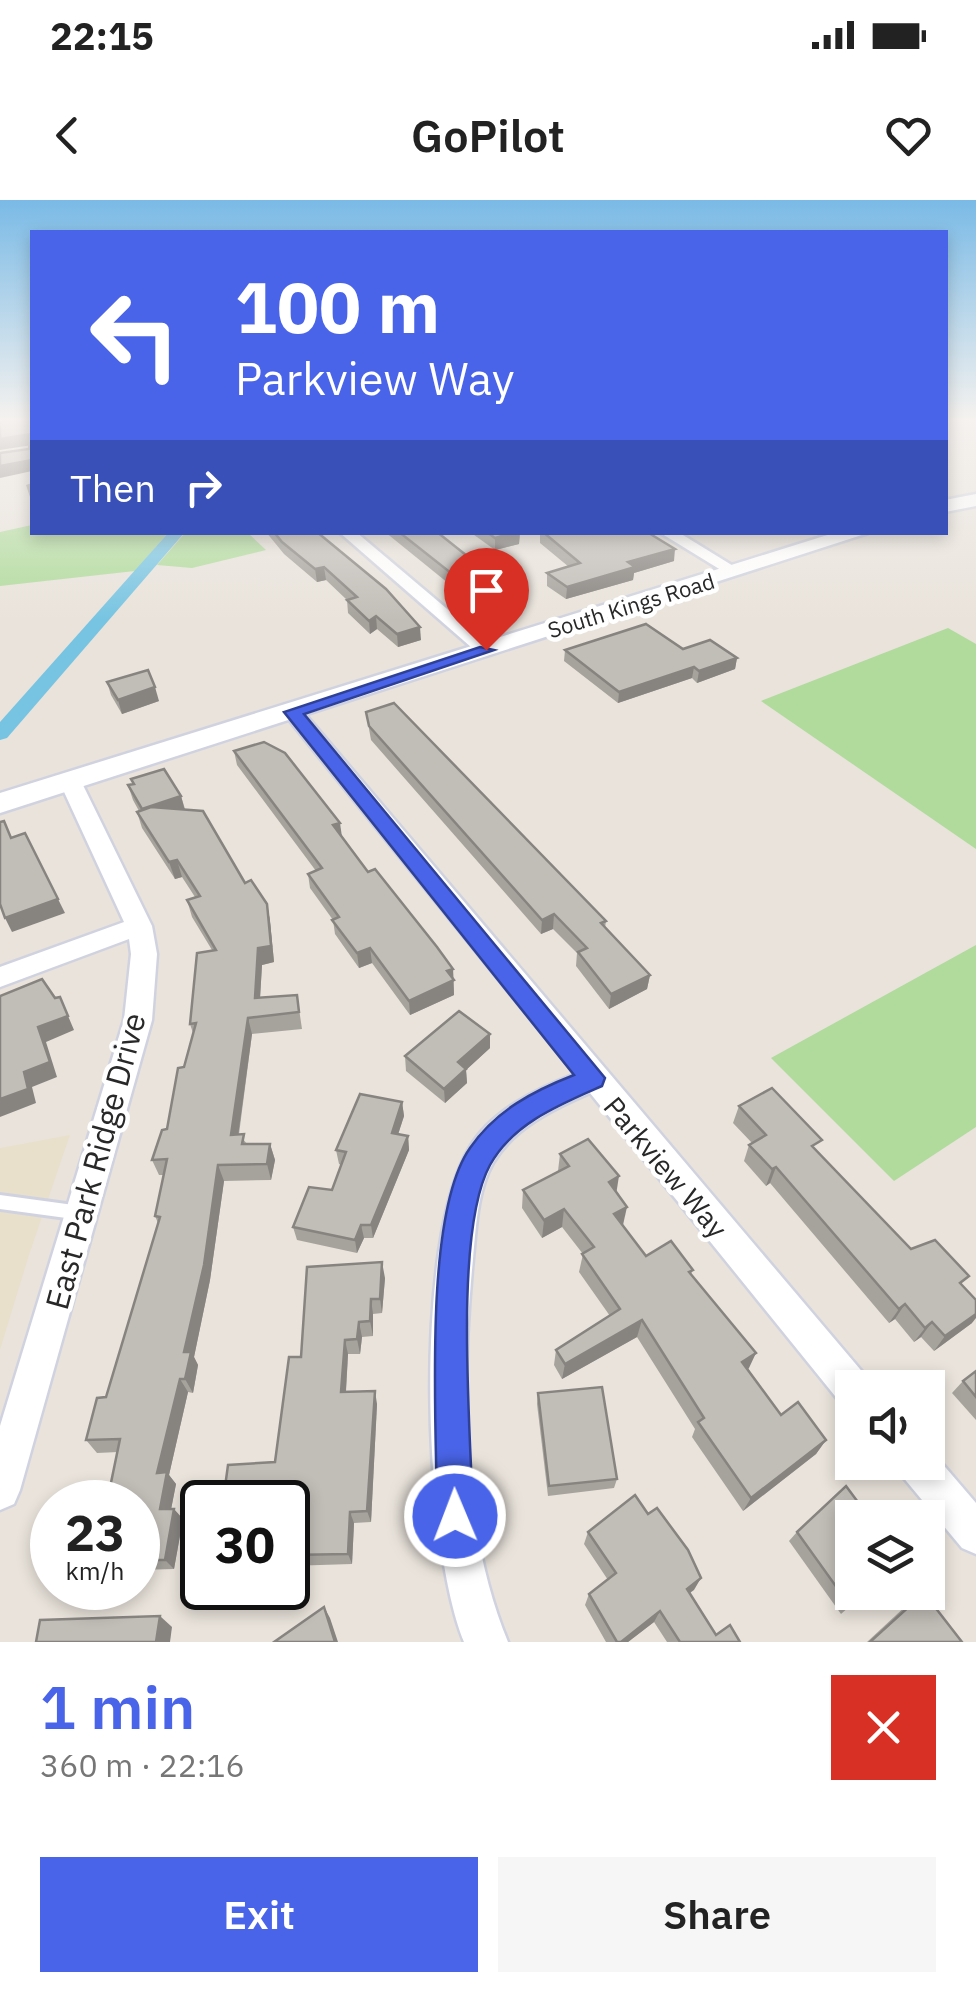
<!DOCTYPE html>
<html lang="en">
<head>
<meta charset="utf-8">
<style>
	body { margin:0; font-family:"IBM Plex Sans",sans-serif; background:#f6f6f6; color:#222; height:100vh; display:flex; flex-direction:column; font-size:38px; white-space:nowrap }
	* { box-sizing:border-box; margin:0 }
	p { font-size:32px; color:#767676 }
	.icon { flex:none; width:55px; height:55px; fill:none; stroke:currentColor; stroke-width:2; stroke-linecap:round; stroke-linejoin:round }
	.map { position:relative; height:1442px; overflow:hidden }
	.side { display:flex; flex-direction:column; background:#fff; flex:1 }
	.side>* { flex:none }
	.guide { position:absolute; left:30px; top:30px; width:918px; height:305px; border-radius:0px; box-shadow:0 5px 15px #0003; background:#4964e8; color:#fff; overflow:hidden }
	.controls { position:absolute; left:835px; top:1170px; display:grid; gap:20px }
	.controls a { display:grid; place-items:center; width:110px; height:110px; border-radius:0px; background:#fff; box-shadow:0 5px 15px #0003; font-size:50px }
	.speed { position:absolute; left:30px; top:1280px; display:flex; gap:20px; font-size:50px; font-weight:700; text-align:center }
	.speed>* { display:grid; place-content:center; width:130px; height:130px; border-radius:50%; background:#fff; box-shadow:0 5px 15px #0003; line-height:1 }
	.speed small { font-size:25px; font-weight:400 }
	.speed .limit { border:5px solid #111; border-radius:15px; background:#fff; color:#111 }
	.pin { position:absolute; display:grid; place-items:center; width:85px; height:85px; color:#fff; margin:-102px -42px; border-radius:50% 50% 50% 0; rotate:-45deg; box-shadow:0 0 10px #0007 }
	.pin .icon { rotate:45deg }
	.me { position:absolute; width:110px; margin:-55px; rotate:359deg; stroke-linejoin:round; filter:drop-shadow(0 0 8px #0008) }
	.turn { display:flex; align-items:center; gap:35px; height:210px; padding:0 40px; font-size:45px }
	.turn .icon { width:130px; height:130px; stroke-width:2.5 }
	.turn b { display:block; font-size:70px; line-height:85px }
	.then { display:flex; align-items:center; height:95px; padding:0 40px; background:#0003; gap:20px; font-size:38px }
	.round { display:grid; place-items:center; flex:none; width:105px; height:105px; border-radius:0px; background:#f6f6f6 }
	.head { display:flex; align-items:center; justify-content:space-between; height:170px; padding:0 40px }
	h1 { font-size:60px; font-weight:600; line-height:75px; color:#4964e8 }
	.button { display:flex; gap:20px; margin-top:auto; padding:20px 40px }
	.button a { flex:1; height:115px; border-radius:0px; background:#4964e8; color:#fff; font-size:40px; font-weight:600; line-height:115px; text-align:center }
	.button a+a { background:#f6f6f6; color:#222 }
	.status { display:flex; justify-content:space-between; align-items:center; height:70px; padding:0 50px; background:#fff; direction:ltr }
	.status svg { height:28px; fill:currentColor }
	header { display:flex; justify-content:space-between; align-items:center; height:130px; padding:0 40px; background:#fff; font-size:45px; font-weight:600 }
	.map>svg:first-child { display:block }
	.education { fill:#e9e0cb }
	.green { fill:#b0db9c }
	.lines { fill:none; stroke-linecap:round; stroke-linejoin:round }
	.canal { fill:#76c4e2; fill-rule:evenodd }
	.lane-casing { stroke:#d0d3df; stroke-width:6 }
	.street-casing { stroke:#d0d3df; stroke-width:5 }
	.secondary-casing { stroke:#d0d3df; stroke-width:5 }
	.lane { fill:#fff; fill-rule:evenodd }
	.street { fill:#fff; fill-rule:evenodd }
	.secondary { fill:#fff; fill-rule:evenodd }
	.wall { fill:#a6a39d }
	.shaded-wall { fill:#878480 }
	.building { fill:#c1bdb7; stroke:#878480; stroke-width:2.5 }
	.route { fill:#4964e8; stroke:#2f4197; stroke-width:2.5 }
	.labels { text-anchor:middle; dominant-baseline:central; stroke-width:9; stroke-linejoin:round; paint-order:stroke }
	.far-street-label { font-size:22px; fill:#282828; stroke:#fff }
	.street-label { font-size:28px; fill:#282828; stroke:#fff }
	.near-street-label { font-size:32px; fill:#282828; stroke:#fff }
</style>
</head>
<body>
<div class="status"><b>22:15</b><svg viewBox="0 0 49 12"><path d="M0 12V9h3v3zM5 12V6h3v6zM10 12V3h3v9zM15 12V0h3v12zM26 1h20v11H26zM47 4h2v5h-2z"/></svg></div>
<header><svg class="icon" aria-label="back" viewBox="0 0 24 24"><path d="M15 5l-7 7 7 7"/></svg>GoPilot<svg class="icon" aria-label="heart" viewBox="0 0 24 24"><path d="M12 20l-8-8c-3-5 5-10 8-4 3-6 11-1 8 4z"/></svg></header>
<div class="map">
<svg width="976" height="1442" viewBox="0 0 976 1442">
	<rect width="100%" height="100%" fill="#e9e3db"/>
	<polygon class="education" points="70,935 29,1055 0,1150 0,948"/>
	<g class="green">
		<polygon points="32,325 32,332 168,333 135,371 0,386 0,332"/>
		<polygon points="185,333 248,333 266,350 192,368 157,365"/>
		<polygon points="948,428 976,444 976,649 761,501"/>
		<polygon points="976,745 976,927 894,981 771,858"/>
	</g>
	<g class="lines">
		<polygon class="canal" points="169,332 185,332 7,538 0,540 0,522"/>
		<defs>
			<polygon id="lane" points="0,995 81,1006 87,1008 89,1013 87,1018 81,1020 0,1009"/>
			<g id="street">
				<polygon points="339,332 356,332 491,446 491,454 479,454"/>
				<polygon points="659,332 678,332 743,372 729,375"/>
				<path d="M293,506L300,508L865,1175L870,1188H852V1206L839,1201L590,893C555,908 513,928 493,963C477,991 476,1029 473,1059C461,1183 460,1326 508,1442H464C423,1342 413,1040 470,947C492,910 537,889 575,874L286,516V508Z"/>
				<polygon points="70,574 81,581 152,726 157,754 152,820 20,1290 14,1304 0,1310 0,1226 124,820 131,754 129,739 0,787 0,767 124,722 59,581"/>
				<polygon points="928,1247 976,1303 976,1354 962,1348 902,1276 897,1262 928,1262"/>
			</g>
			<g id="secondary">
				<polygon points="976,294 976,306 945,312 945,300"/>
				<polygon points="837,332 871,332 0,613 0,593"/>
			</g>
		</defs>
		<use href="#lane" class="lane-casing"/>
		<use href="#street" class="street-casing"/>
		<use href="#secondary" class="secondary-casing"/>
		<use href="#lane" class="lane"/>
		<use href="#street" class="street"/>
		<use href="#secondary" class="secondary"/>
	</g>
	<g class="wall">
		<polygon points="32,283 32,298 30,297 26,285"/>
		<polygon points="266,332 317,332 421,440 398,447 377,429 370,434 348,413 347,400 326,380 317,382 284,354"/>
		<polygon points="385,332 437,332 519,411 496,418 485,413"/>
		<polygon points="470,332 520,332 519,344 495,350"/>
		<polygon points="540,332 647,332 674,361 634,373 633,380 566,399 547,386 547,373 569,367 540,343"/>
		<polygon points="683,449 737,458 735,469 697,483 692,478 618,503 564,461 565,450"/>
		<polygon points="107,482 159,501 122,514 111,495"/>
		<polygon points="366,512 606,721 605,728 650,775 647,789 609,809 576,766 577,753 553,729 541,734 371,540"/>
		<polygon points="234,551 342,636 368,672 453,769 454,795 410,815 372,763 359,768 335,734 333,720 310,688 308,674 316,671 237,565"/>
		<polygon points="131,579 181,596 185,609 245,683 267,704 270,721 274,762 262,765 260,798 297,795 302,829 252,834 239,934 247,944 270,944 275,960 271,980 224,981 210,1080 194,1157 198,1165 193,1193 188,1192 169,1275 176,1284 171,1309 183,1319 174,1369 138,1370 138,1302 118,1252 97,1253 86,1240 106,1197 158,1023 155,1016 164,975 159,975 152,960 167,929 193,833 190,824 212,750 192,717 187,700 195,697 182,677 175,679 142,628 137,612 139,611 133,600 128,585 133,584"/>
		<polygon points="490,834 490,848 466,870 467,883 445,903 406,871 405,856"/>
		<polygon points="402,902 404,916 398,934 408,936 409,950 373,1038 364,1038 357,1053 297,1040 293,1027 332,990 341,965 339,964 336,950"/>
		<polygon points="739,906 817,951 911,1049 962,1085 972,1123 934,1151 921,1137 914,1142 895,1119 889,1123 770,983 766,986 744,961 749,945 752,943 733,923"/>
		<polygon points="560,954 616,992 623,1025 646,1056 693,1070 691,1074 749,1168 748,1169 781,1215 826,1240 816,1254 743,1311 692,1237 695,1229 637,1137 562,1179 554,1165 556,1150 610,1116 579,1072 583,1054 562,1027 542,1038 522,1008 523,990 558,971"/>
		<polygon points="385,1078 382,1113 373,1114 373,1136 362,1137 360,1154 348,1154 346,1192 377,1204 371,1322 354,1323 352,1364 288,1366 288,1302 254,1297 232,1299 225,1287 275,1262 301,1157"/>
		<polygon points="976,1171 976,1220 952,1193 963,1181"/>
		<polygon points="538,1193 617,1279 614,1288 548,1296 537,1204"/>
		<polygon points="648,1314 701,1378 690,1393 716,1435 740,1442 667,1442 654,1422 628,1442 606,1442 585,1405 589,1394 608,1380 584,1344 588,1332"/>
		<polygon points="869,1317 866,1392 841,1414 789,1341 797,1332"/>
		<polygon points="924,1393 962,1442 867,1442 908,1404"/>
	</g>
	<g class="shaded-wall">
		<polygon points="31,234 32,245 0,250 0,239"/>
		<polygon points="32,260 32,271 0,278 0,266"/>
		<polygon points="515,332 520,332 519,344 495,350 495,338"/>
		<polygon points="675,349 674,361 634,373 633,380 566,399 567,387 628,362"/>
		<polygon points="324,367 326,380 317,382 315,369"/>
		<polygon points="520,398 519,411 496,418 496,404"/>
		<polygon points="376,416 377,429 370,434 369,421"/>
		<polygon points="420,427 421,440 398,447 397,434"/>
		<polygon points="737,458 735,469 697,483 699,471"/>
		<polygon points="694,467 692,478 618,503 619,492"/>
		<polygon points="155,487 159,501 122,514 118,500"/>
		<polygon points="181,596 185,611 142,609"/>
		<polygon points="340,623 342,637 333,625"/>
		<polygon points="177,660 182,677 175,679 169,662"/>
		<polygon points="58,699 65,713 12,732 5,718"/>
		<polygon points="267,704 270,721 274,762 262,765 259,815 255,798 258,748"/>
		<polygon points="554,714 553,729 541,734 542,720"/>
		<polygon points="370,748 372,763 359,768 357,753"/>
		<polygon points="453,769 454,795 410,815 409,801 447,771"/>
		<polygon points="650,775 647,789 609,809 611,794"/>
		<polygon points="60,797 74,830 46,842 57,877 32,887 36,903 0,917 0,899 24,872 38,827"/>
		<polygon points="248,818 252,834 236,951 231,935"/>
		<polygon points="490,834 490,848 466,870 467,883 445,903 444,889 458,862"/>
		<polygon points="402,902 404,916 394,947 392,933"/>
		<polygon points="408,936 409,950 373,1038 371,1025"/>
		<polygon points="270,944 275,960 271,980 267,964"/>
		<polygon points="218,965 224,981 210,1080 194,1157 198,1165 193,1193 185,1179 184,1152"/>
		<polygon points="776,967 770,983 766,986 772,969"/>
		<polygon points="619,976 616,995 609,982"/>
		<polygon points="627,1007 623,1025 614,1014"/>
		<polygon points="564,1009 562,1027 542,1038 544,1020"/>
		<polygon points="361,1025 364,1038 357,1053 355,1040"/>
		<polygon points="382,1062 385,1078 382,1113 380,1099"/>
		<polygon points="371,1099 373,1114 373,1136 370,1121"/>
		<polygon points="905,1104 895,1119 889,1123 899,1109"/>
		<polygon points="976,1114 976,1118 972,1123 934,1151 945,1136"/>
		<polygon points="642,1120 637,1137 562,1179 565,1164"/>
		<polygon points="359,1122 362,1137 360,1154 357,1139"/>
		<polygon points="932,1122 921,1137 914,1142 925,1128"/>
		<polygon points="345,1140 348,1154 345,1205 341,1192"/>
		<polygon points="756,1153 749,1168 735,1178 742,1162"/>
		<polygon points="180,1179 188,1192 169,1275 176,1284 169,1320 160,1309 157,1273"/>
		<polygon points="375,1191 377,1204 371,1322 367,1311"/>
		<polygon points="826,1240 816,1254 743,1311 751,1298"/>
		<polygon points="174,1309 183,1319 174,1369 165,1360"/>
		<polygon points="350,1312 354,1323 352,1364 348,1354"/>
		<polygon points="701,1378 694,1390 680,1400 687,1389"/>
		<polygon points="324,1407 330,1418 338,1442 335,1442"/>
		<polygon points="660,1411 654,1422 628,1442 621,1442"/>
		<polygon points="160,1416 172,1427 170,1442 156,1442"/>
	</g>
	<g class="building">
		<polygon points="0,219 32,219 32,260 0,266 0,253 29,249 31,234 0,239"/>
		<polygon points="274,332 317,332 386,389 420,427 397,434 376,416 369,421 347,400 357,397 324,367 315,369 282,342"/>
		<polygon points="399,332 437,332 520,398 496,404 485,400"/>
		<polygon points="487,332 515,332 495,338"/>
		<polygon points="543,332 647,332 675,349 628,362 635,367 567,387 547,373 580,363"/>
		<polygon points="646,424 683,449 710,440 737,458 699,471 694,467 619,492 565,450"/>
		<polygon points="148,470 155,487 118,500 107,482"/>
		<polygon points="394,503 606,721 601,723 650,775 611,794 578,752 587,748 554,714 542,720 369,526 366,512"/>
		<polygon points="264,542 285,553 340,623 333,625 368,672 375,669 437,747 453,769 447,771 454,780 409,801 370,748 357,753 332,720 339,717 308,674 322,668 234,551"/>
		<polygon points="164,569 181,596 142,609 128,585 134,584 131,579"/>
		<polygon points="151,607 203,611 245,683 251,680 267,704 271,746 258,748 255,798 297,795 299,812 248,818 231,935 244,934 242,944 270,944 267,964 218,965 204,1065 184,1152 191,1152 185,1179 180,1179 157,1273 167,1272 160,1309 174,1309 165,1360 138,1360 138,1302 107,1302 120,1239 86,1240 97,1198 106,1197 160,1017 155,1016 167,959 152,960 162,930 167,929 178,868 184,867 196,823 190,824 197,753 216,750 187,700 200,696 177,660 169,662 137,612"/>
		<polygon points="4,621 11,638 25,633 58,699 5,718 0,704 0,622"/>
		<polygon points="42,779 55,798 60,797 68,816 38,827 50,862 24,872 28,889 0,899 0,796"/>
		<polygon points="459,811 490,834 458,862 466,869 444,889 405,856"/>
		<polygon points="772,888 822,940 812,946 911,1049 935,1040 969,1076 960,1083 976,1100 976,1114 945,1136 932,1122 925,1128 905,1104 899,1109 776,967 772,969 749,945 766,935 739,906"/>
		<polygon points="360,894 402,902 392,933 408,936 371,1025 361,1025 355,1040 293,1027 309,987 332,990 346,952 336,950"/>
		<polygon points="588,939 619,976 609,982 627,1007 614,1014 646,1056 671,1041 693,1070 689,1072 756,1153 742,1162 781,1215 798,1202 826,1240 751,1298 698,1222 704,1218 642,1120 565,1164 556,1150 620,1109 582,1054 594,1047 564,1009 544,1020 523,990 569,966 560,954"/>
		<polygon points="382,1062 380,1099 371,1099 370,1121 359,1122 357,1139 345,1140 341,1192 375,1191 367,1311 350,1312 348,1354 288,1355 288,1302 254,1302 256,1284 225,1287 228,1265 275,1262 289,1157 301,1157 307,1067"/>
		<polygon points="976,1171 976,1197 963,1181"/>
		<polygon points="602,1187 617,1279 549,1286 538,1193"/>
		<polygon points="846,1286 869,1317 877,1310 882,1318 852,1318 852,1392 866,1392 850,1406 797,1332"/>
		<polygon points="635,1295 648,1314 657,1308 688,1350 701,1378 687,1389 716,1435 730,1425 740,1442 680,1442 660,1411 621,1442 617,1442 589,1394 616,1373 588,1332"/>
		<polygon points="924,1393 962,1442 870,1442"/>
		<polygon points="324,1407 335,1442 274,1442"/>
		<polygon points="160,1416 156,1442 36,1442 40,1420"/>
	</g>
	<linearGradient id="sky" x2="0" y2="1"><stop stop-color="#7abae6"/><stop offset="0.52" stop-color="#f5f2ef"/><stop offset="1" stop-color="#f5f2ef" stop-opacity="0"/></linearGradient>
	<rect width="976" height="421" fill="url(#sky)"/>
	<path class="route" d="M480,447L494,450L304,514L605,878L602,886C561,904 513,923 490,965C453,1033 471,1234 473,1316L468,1329L455,1334L442,1329L437,1316C437,1230 422,1016 470,948C495,911 533,891 574,875L284,512Z"/>
	<g class="labels">
		<g class="far-street-label">
			<text transform="translate(631 405) rotate(-17)">South Kings Road</text>
		</g>
		<g class="street-label">
			<text transform="translate(666 967) rotate(50)">Parkview Way</text>
		</g>
		<g class="near-street-label">
			<text transform="translate(95 961) rotate(-75)">East Park Ridge Drive</text>
		</g>
	</g>
</svg>
<div class="controls">
<a><svg class="icon" aria-label="sound" viewBox="0 0 24 24"><path d="M4 9h4l5-4v14l-5-4H4zM17 9q2 3 0 6"/></svg></a>
<a><svg class="icon" aria-label="layers" viewBox="0 0 24 24"><path d="M12 4l9 5-9 5-9-5zM3 14l9 5 9-5"/></svg></a>
</div>
<div class="speed"><div>23<small>km/h</small></div><div class="limit">30</div></div>
<div class="pin" style="left:486px;top:450px;background:#d93025"><svg class="icon" aria-label="arrive" viewBox="0 0 24 24"><path d="M6 21V4h12l-3 4 3 4H6"/></svg></div>
<svg class="me" style="left:455px;top:1316px" viewBox="-20 -20 40 40"><circle r="17" fill="#4964e8" stroke="#fff" stroke-width="3"/><path d="M0-11L8 9 0 5-8 9z" fill="#fff"/></svg>
<div class="guide">
<div class="turn"><svg class="icon" aria-label="left" viewBox="0 0 24 24"><path d="M17 20v-9H6M10 6l-5 5 5 5"/></svg><div><b>100 m</b>Parkview Way</div></div>
<div class="then">Then<svg class="icon" aria-label="right" viewBox="0 0 24 24"><path d="M7 20v-9h11M14 6l5 5-5 5"/></svg></div>
</div>
</div>
<section class="side">
<div class="head"><div><h1>1 min</h1><p>360 m · 22:16</p></div><a class="round" style="background:#d93025;color:#fff"><svg class="icon" aria-label="close" viewBox="0 0 24 24"><path d="M6 6l12 12M18 6L6 18"/></svg></a></div>
<div class="button"><a>Exit</a><a>Share</a></div>
</section>
</body>
</html>
